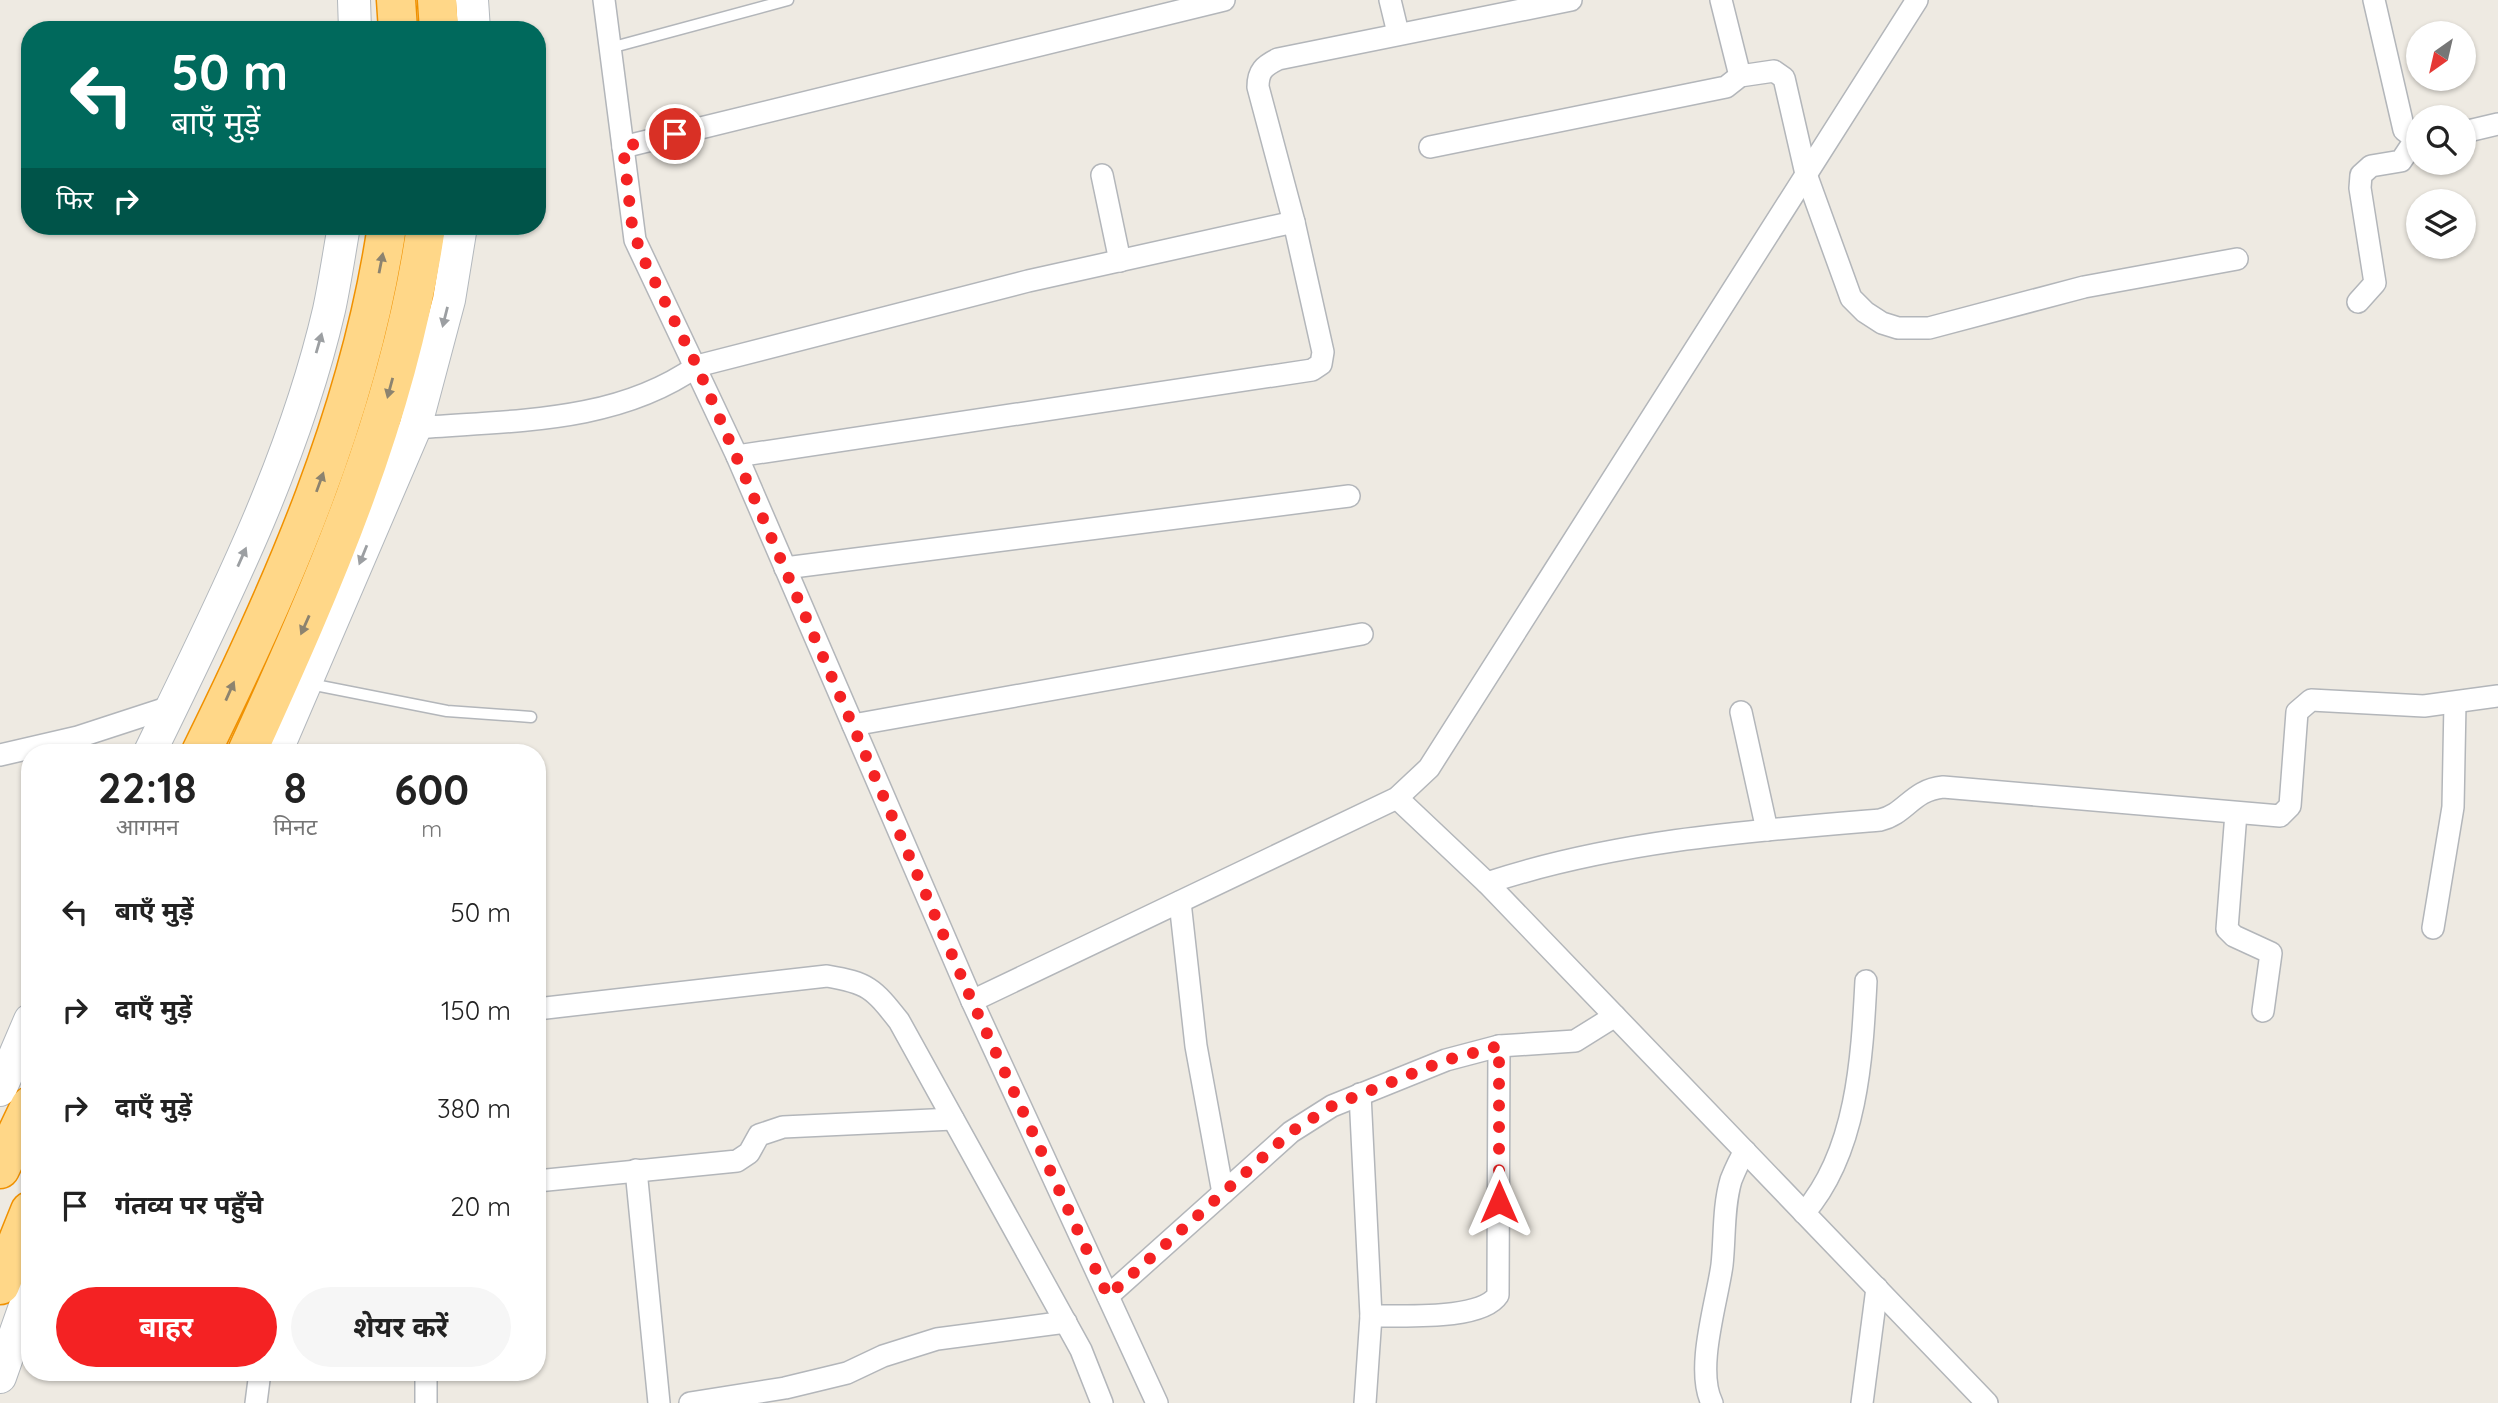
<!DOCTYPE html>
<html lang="hi">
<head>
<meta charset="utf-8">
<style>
	body { margin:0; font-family:Quicksand,"Noto Sans Devanagari",sans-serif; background:#f6f6f6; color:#222; height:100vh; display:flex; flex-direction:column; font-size:26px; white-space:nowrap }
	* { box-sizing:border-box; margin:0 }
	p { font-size:23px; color:#767676 }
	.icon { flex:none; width:38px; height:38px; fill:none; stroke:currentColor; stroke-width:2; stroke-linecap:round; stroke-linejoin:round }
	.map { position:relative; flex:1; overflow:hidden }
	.panel { position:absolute; left:21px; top:744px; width:525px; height:637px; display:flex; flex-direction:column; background:#fff; border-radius:28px; box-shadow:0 2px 5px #0004 }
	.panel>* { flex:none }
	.banner { position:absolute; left:21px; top:21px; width:525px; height:214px; border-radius:28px; box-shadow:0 2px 5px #0004; background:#00695c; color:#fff; overflow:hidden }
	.needle { width:46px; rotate:214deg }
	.controls { position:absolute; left:2406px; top:21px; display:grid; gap:14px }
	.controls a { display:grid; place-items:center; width:70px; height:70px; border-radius:50%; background:#fff; box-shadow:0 2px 5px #0004; font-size:35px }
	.pin { position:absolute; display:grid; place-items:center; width:60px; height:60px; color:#fff; margin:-30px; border:4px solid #fff; border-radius:50%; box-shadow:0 2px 7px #0007 }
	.me { position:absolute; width:77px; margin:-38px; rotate:0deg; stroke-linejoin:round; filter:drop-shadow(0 0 5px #0008) }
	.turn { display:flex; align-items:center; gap:24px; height:147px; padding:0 35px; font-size:32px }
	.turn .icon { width:91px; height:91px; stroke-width:2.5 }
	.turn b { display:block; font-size:49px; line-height:60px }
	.then { display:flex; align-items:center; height:66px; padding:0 35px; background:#0003; gap:14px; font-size:26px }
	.eta { display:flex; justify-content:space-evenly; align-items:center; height:119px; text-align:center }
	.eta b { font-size:42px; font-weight:700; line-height:49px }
	.action { display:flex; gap:14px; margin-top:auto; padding:14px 35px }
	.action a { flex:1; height:80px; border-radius:42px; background:#f42223; color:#fff; font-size:28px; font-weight:700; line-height:80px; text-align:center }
	.action a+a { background:#f6f6f6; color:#222 }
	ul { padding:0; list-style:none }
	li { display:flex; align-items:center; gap:21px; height:98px; padding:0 35px }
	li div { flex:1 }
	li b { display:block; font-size:26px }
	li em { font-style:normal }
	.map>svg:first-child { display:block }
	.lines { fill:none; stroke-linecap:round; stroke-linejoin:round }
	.lane-casing { stroke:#b3b6ba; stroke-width:13 }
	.street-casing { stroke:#b3b6ba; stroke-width:24 }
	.secondary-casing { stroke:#b3b8bd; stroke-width:34 }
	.highway-casing { stroke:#f09100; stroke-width:41 }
	.lane { stroke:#fff; stroke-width:10 }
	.street { stroke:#fff; stroke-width:21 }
	.secondary { stroke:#fff; stroke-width:32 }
	.highway { stroke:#ffd788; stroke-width:38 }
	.oneway { fill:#8c836f }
	.oneway2 { fill:#9c9fa2 }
	.route { stroke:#f42223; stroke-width:12; stroke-dasharray:0 21.6 }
</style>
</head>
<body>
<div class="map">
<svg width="2498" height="1403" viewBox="0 0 2498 1403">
	<rect width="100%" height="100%" fill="#eeeae2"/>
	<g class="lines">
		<defs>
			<g id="lane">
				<polyline points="610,48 788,0"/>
				<polyline points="310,684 447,711 531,717"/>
			</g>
			<g id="street">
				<polyline points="604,0 635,240 737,456 972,1001"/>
				<polyline points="1390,0 1398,33"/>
				<polyline points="1721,0 1740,76"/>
				<polyline points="2374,0 2404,130 2418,141"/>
				<polyline points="2464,132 2498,124"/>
				<polyline points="623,147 1224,0"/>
				<polyline points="1430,147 1726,87 1740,76 1774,71 1784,78 1806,174 1851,298 1865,312 1882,323 1898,328 1929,328 2084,287 2237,259"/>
				<polyline points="1102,175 1120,261"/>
				<polyline points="2358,302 2375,283 2360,188 2361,175 2371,166 2401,161 2415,140"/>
				<path d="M415,428C511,420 615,424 697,366L1028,281L1294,222"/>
				<path d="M737,456L1312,370L1321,364L1323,352L1294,222L1258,87C1258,71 1264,66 1278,59L1571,0"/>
				<polyline points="785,568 1349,496"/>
				<polyline points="1741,712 1767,830"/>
				<polyline points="853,725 1362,634"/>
				<polyline points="0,755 78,737 173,706"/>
				<polyline points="1397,798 1487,883 1987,1403"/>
				<polyline points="2236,813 2227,929 2234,936 2271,953 2263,1011"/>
				<path d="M1487,883C1614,841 1747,831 1880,820C1906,814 1912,790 1943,787L2280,816L2290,806L2297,712L2311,700L2424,706L2498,696"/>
				<polyline points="1180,902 1196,1046 1223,1193"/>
				<polyline points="2433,928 2453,807 2455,703"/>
				<path d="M537,1009L827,976C868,983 873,988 899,1021L1081,1350L1102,1403"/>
				<polyline points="1360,1094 1371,1316 1365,1403"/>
				<polyline points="636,1170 659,1403"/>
				<polyline points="537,1181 737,1161 749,1153 759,1135 783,1127 953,1119"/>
				<path d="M1804,1213C1857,1152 1862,1059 1866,981"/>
				<polyline points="1108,1296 1291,1132 1332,1106 1446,1060 1499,1046 1575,1041 1615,1016"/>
				<path d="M1371,1316C1401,1315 1481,1321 1498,1295L1499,1046"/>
				<polyline points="426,1379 426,1403"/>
				<polyline points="256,1403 260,1372"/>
				<polyline points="690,1403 785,1388 847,1373 883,1356 937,1339 1066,1322"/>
				<polyline points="1157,1403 972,1001 1397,798 1429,768 1917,0"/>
				<path d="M1712,1403C1695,1369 1717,1302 1722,1265C1725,1238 1723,1207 1731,1180C1735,1170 1739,1161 1745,1151"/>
				<polyline points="1862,1403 1877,1288"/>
			</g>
			<g id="secondary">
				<polyline points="354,0 355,30"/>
				<polyline points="472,0 474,30"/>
				<path d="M150,752C219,610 293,465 329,310C335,282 339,254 344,226"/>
				<polyline points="276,752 415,428 449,300 461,226"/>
				<polyline points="0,1090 30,1020"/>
				<polyline points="0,1377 30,1292"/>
			</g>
			<g id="highway">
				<polyline points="396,0 398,30"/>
				<polyline points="437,0 439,30"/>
				<path d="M201,752C283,586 360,411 387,226"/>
				<path d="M247,752C324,583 400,411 426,226"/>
				<polyline points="0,1169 30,1106"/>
				<polyline points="0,1285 30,1211"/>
			</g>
		</defs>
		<use href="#lane" class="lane-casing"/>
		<use href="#street" class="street-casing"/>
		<use href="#secondary" class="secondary-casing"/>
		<use href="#highway" class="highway-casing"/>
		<use href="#lane" class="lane"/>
		<use href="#street" class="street"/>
		<use href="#secondary" class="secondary"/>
		<use href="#highway" class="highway"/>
	</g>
	<defs><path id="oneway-solid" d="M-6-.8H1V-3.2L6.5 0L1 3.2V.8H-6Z" transform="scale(1.75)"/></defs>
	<g class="oneway">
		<use href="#oneway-solid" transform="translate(381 263) rotate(-79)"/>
		<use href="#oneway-solid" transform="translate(390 388) rotate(105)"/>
		<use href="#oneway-solid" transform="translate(320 482) rotate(-70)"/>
		<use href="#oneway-solid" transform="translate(305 625) rotate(114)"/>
		<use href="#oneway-solid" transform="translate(230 691) rotate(-66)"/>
	</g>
	<g class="oneway2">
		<use href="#oneway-solid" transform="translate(445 317) rotate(104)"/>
		<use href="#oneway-solid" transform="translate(319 343) rotate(-74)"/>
		<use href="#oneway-solid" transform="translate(363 555) rotate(112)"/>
		<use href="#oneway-solid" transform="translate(242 557) rotate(-66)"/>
	</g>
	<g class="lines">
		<polyline class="route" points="675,134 623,147 632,225 641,254 697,366 972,1001 1108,1296 1291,1132 1332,1106 1446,1060 1499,1046 1499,1202"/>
	</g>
</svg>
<div class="controls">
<a><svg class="needle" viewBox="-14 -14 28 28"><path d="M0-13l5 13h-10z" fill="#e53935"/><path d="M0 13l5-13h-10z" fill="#767676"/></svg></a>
<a><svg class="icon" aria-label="search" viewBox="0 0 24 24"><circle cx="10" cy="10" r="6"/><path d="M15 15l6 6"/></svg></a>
<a><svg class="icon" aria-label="layers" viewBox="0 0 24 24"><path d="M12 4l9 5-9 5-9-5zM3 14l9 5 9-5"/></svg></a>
</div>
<div class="pin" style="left:675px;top:134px;background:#d93025"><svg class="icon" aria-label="arrive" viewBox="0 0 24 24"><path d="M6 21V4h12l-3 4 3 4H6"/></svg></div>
<svg class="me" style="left:1499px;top:1202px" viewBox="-20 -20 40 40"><path d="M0-17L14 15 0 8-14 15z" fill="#f42223" stroke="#fff" stroke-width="4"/></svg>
<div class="banner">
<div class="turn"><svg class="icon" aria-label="left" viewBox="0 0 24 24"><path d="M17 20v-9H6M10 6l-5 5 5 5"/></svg><div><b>50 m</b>बाएँ मुड़ें</div></div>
<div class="then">फिर<svg class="icon" aria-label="right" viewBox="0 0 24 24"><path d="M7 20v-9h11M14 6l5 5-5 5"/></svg></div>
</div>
<section class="panel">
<div class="eta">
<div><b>22:18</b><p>आगमन</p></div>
<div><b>8</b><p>मिनट</p></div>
<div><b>600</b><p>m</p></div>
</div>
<ul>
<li><svg class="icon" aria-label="left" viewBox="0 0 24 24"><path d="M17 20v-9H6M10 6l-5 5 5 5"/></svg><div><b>बाएँ मुड़ें</b></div><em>50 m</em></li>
<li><svg class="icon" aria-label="right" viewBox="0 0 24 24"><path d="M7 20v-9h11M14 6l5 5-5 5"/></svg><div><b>दाएँ मुड़ें</b></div><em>150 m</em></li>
<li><svg class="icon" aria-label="right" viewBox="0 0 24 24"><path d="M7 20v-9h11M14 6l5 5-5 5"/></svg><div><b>दाएँ मुड़ें</b></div><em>380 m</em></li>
<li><svg class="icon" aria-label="arrive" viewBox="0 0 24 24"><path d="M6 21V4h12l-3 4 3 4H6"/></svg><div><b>गंतव्य पर पहुँचे</b></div><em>20 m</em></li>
</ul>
<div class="action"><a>बाहर</a><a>शेयर करें</a></div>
</section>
</div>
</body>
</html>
